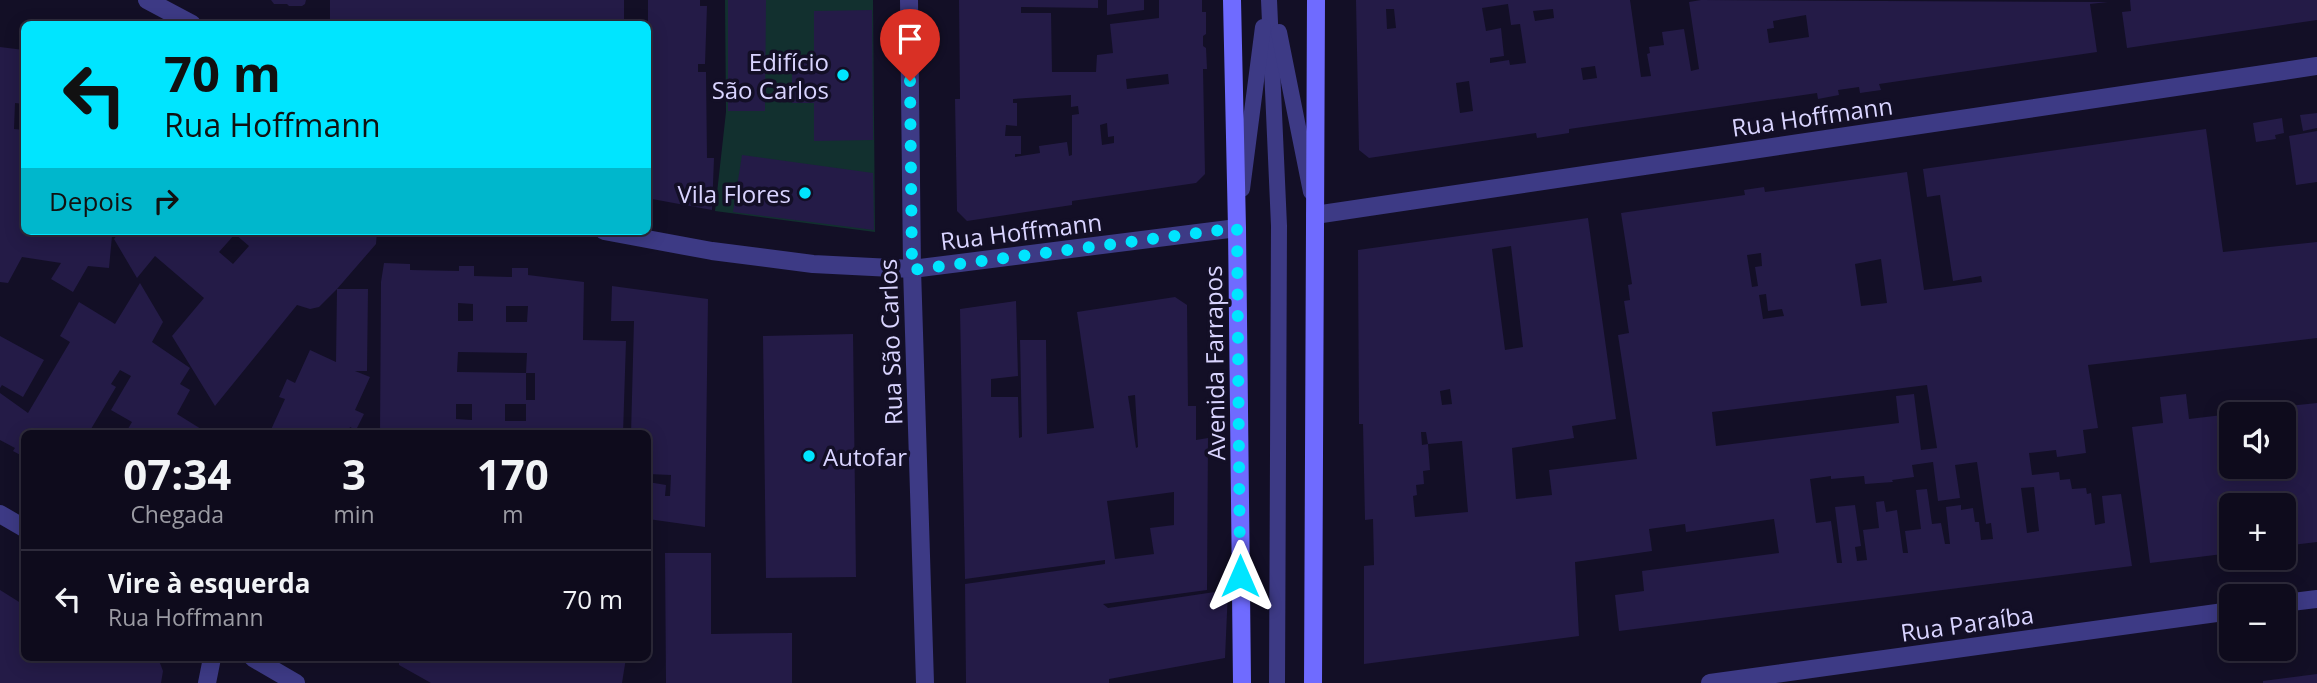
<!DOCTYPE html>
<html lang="pt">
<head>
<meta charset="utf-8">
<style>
	body { margin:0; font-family:"Open Sans",sans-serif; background:#171425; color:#f1f3f6; height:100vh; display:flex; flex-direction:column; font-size:26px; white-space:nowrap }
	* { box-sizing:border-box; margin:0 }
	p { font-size:23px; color:#9b9ba3 }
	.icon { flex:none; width:38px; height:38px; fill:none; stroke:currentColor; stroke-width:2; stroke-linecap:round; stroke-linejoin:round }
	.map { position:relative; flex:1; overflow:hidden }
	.side { position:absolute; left:21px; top:430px; width:630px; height:231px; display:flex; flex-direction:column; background:#0e0b1c; border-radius:10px; box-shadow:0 4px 18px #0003,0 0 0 2px #2e2b3b }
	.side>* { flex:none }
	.guide { position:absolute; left:21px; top:21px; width:630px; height:214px; border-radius:10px; box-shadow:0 4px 18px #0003,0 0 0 2px #2e2b3b; background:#00e5ff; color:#111; overflow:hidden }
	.controls { position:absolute; left:2219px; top:402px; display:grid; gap:14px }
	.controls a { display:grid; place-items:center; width:77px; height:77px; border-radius:10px; background:#0e0b1c; box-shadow:0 4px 18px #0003,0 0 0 2px #2e2b3b; font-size:35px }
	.pin { position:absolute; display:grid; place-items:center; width:60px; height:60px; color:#fff; margin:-72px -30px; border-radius:50% 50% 50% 0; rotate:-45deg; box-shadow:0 0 7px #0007 }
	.pin .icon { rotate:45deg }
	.me { position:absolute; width:77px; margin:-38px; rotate:0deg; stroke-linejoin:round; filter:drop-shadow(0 0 5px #0008) }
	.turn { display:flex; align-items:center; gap:24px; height:147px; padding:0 28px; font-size:32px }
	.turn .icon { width:91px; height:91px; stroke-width:2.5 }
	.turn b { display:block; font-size:49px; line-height:60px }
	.then { display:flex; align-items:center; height:66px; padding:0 28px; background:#0003; gap:14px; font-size:26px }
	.eta { display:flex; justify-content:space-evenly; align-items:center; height:119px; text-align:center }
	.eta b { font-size:42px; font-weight:700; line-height:49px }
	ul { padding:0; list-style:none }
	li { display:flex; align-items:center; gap:21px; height:98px; padding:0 28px; border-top:2px solid #2e2b3b }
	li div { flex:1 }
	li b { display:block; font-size:26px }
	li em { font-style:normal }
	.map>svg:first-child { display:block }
	.green { fill:#12302f }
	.building { fill:#241b47; fill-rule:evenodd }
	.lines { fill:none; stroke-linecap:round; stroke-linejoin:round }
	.service { stroke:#3d3a85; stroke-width:16 }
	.minor { stroke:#3d3a85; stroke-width:18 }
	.tertiary { stroke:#3d3a85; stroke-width:18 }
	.secondary { stroke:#6f6bff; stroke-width:18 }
	.route { stroke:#00e5ff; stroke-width:12; stroke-dasharray:0 21.6 }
	.poi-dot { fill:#00e5ff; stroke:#130f26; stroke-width:2.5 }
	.labels { text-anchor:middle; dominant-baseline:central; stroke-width:7; stroke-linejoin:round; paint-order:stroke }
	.poi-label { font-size:24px; fill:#d9d4ff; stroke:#130f26; text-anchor:end }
	.street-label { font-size:24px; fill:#d9d4ff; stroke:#130f26 }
</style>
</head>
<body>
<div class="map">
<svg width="2317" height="683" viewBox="0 0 2317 683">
	<rect width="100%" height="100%" fill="#130f26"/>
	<polygon class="green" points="725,0 873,0 875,232 715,211 726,112"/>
	<g class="building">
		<polygon points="271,0 306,0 305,4 302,6 289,6 287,4 274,4"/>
		<rect x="330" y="0" width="294" height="24"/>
		<polygon points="648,0 700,0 700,6 707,6 705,64 698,64 698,72 706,72 707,158 714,158 712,210 652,199 651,204 648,204"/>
		<polygon points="728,0 766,0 765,111 728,111"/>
		<path d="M959,0H1098V8L1021,7V13H1051L1052,72H1096L1097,55L1113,53L1110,24L1159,18V0H1202V12H1206V34L1203,36V46L1206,48L1207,69H1203L1205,174L1196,183L1072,201V205L967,221L957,211L955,99H960ZM1168,74L1169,84L1127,89L1126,79ZM1071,95V107L1078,106L1079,114L1072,115V155L1069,156L1067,142L1039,146L1040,153L1015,157V154H1021V136H1005L1006,125L1017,126V103H1013V99ZM1107,123L1108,137L1114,136V143L1102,145L1100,125Z"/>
		<polygon points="1107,0 1144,0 1144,10 1107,15"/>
		<path d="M1356,0H1630L1641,77L1651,76L1647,54L1650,53L1649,47L1664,45L1662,32L1684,29L1691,71L1699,69L1689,2L1701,0L2108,2L2090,4L2097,52L1879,84L1881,90L1860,93L1859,87L1838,90L1839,95L1818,99L1817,93L1569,129V133L1537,138L1536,133L1369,158L1359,150ZM1508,4L1511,25L1520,24L1526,63L1510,65L1509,60L1490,63V58L1504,56L1501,28L1486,31L1482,8ZM1386,9H1394L1396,28L1387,29ZM1553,9L1554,18L1535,21L1533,11ZM1806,15L1809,37L1769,43L1767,29L1774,28L1773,21ZM1595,66L1597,78L1583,80L1581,68ZM1469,81L1473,111L1460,113L1456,83Z"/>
		<polygon points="2130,0 2317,0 2317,20 2127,48 2122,12 2131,11"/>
		<polygon points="872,10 873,140 814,141 814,103 792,103 792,56 814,56 814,11"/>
		<polygon points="0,47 24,50 24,104 15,103 14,129 24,130 24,231 70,231 112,236 109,268 88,266 73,292 51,279 61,263 22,257 8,283 0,282"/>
		<polygon points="2317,113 2317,128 2303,131 2300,115"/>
		<polygon points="2282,118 2284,133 2275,135 2276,139 2256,142 2253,123"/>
		<path d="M2206,129L2223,252L2317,242V338L2088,365L2098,428L2083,430L2086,453L2057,457L2056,450L2029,453L2032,475L2059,472L2060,480L2070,479L2072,489L2086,488L2087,494L2091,493L2095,525L2105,523L2102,496L2121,494L2132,566L1619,631L1615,595L1644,591L1642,571L1779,553L1774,519L1686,532L1685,524L1649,529L1652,551L1575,562L1579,636L1364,664V566L1374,565L1373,519L1365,520L1363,424H1359L1358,250L1588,218L1616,419L1572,426L1574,438L1512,448L1516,499L1552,495L1549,470L1637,459L1618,335L1629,333L1624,301L1630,300L1628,285L1632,284L1621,213L1745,195L1744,190L1764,187L1765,192L1907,172L1924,290L1982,282L1981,276L1953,281L1940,195L1927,197L1923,169ZM1511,246L1523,347L1505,350L1492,249ZM1761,253L1762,266L1755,267L1758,286L1752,287L1747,255ZM1881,259L1887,303L1861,306L1855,264ZM1766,294L1768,311L1782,309L1784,316L1763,319L1759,295ZM1927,385L1937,448L1921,450L1914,394L1896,396L1899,423L1716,446L1712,412ZM1450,389L1452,404L1442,405L1440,391ZM1421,432H1426L1428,444L1462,441L1468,512L1415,517L1413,496L1417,495L1416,485L1424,484L1423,471L1430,470L1428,444L1422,445ZM1933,462L1938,501L1960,498L1955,465L1977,462L1986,524L1991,523L1993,539L1981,540L1979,522H1975L1973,508L1961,510V505L1946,507L1950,544H1945L1941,523L1932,524L1927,489L1916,490L1921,529L1905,531L1908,553H1903L1897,510L1886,512L1884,501L1876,502L1879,528L1863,530L1867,560L1857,561L1855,547L1861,546L1855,505L1835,507L1842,563H1837L1831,521L1816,523L1810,479L1831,476V479L1864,476L1865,484L1893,482L1892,480L1914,477L1912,465ZM2034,487L2039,531L2027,533L2021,488Z"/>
		<polygon points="2317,131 2317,182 2296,185 2289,136"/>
		<polygon points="742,155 873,173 874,230 733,212"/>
		<path d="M120,231H197L201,234L203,231H377L376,244L337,289H368L367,371H355L370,377L355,410L364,414L356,430L350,427L347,434H269L285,399L279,397L287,379L295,383L310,350L336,362L337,289L319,307L310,309L297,305L215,406L172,336L204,298L155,256L137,278L114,239ZM235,234L249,246L233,264L219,252Z"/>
		<path d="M384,263L410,264V270L459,271V266H474V276L512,277V268H528V275L584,282L583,340L626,341L623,434H380L381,282ZM458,303L473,304V321H458ZM506,306H528L527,322H506ZM458,352L527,353L526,373L457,372ZM526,373H535V400H526ZM456,404H472V420L456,419ZM505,404H526V421H505Z"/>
		<polygon points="140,283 163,322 152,342 190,368 180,384 190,390 177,414 209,434 125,434 132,422 111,410 131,376 120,370 111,384 116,387 88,434 84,432 83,434 24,434 24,457 13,451 15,448 0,440 0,393 28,413 70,342 60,336 79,302 115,324"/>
		<polygon points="612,286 708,299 705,527 648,519 648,482 666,485 665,496 670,496 671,475 648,474 648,434 631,434 634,321 611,321"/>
		<path d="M1175,297L1187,305L1188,406H1196V440L1208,438L1207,590L1103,604L1108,608L1228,590L1225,658L1109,679V683H966L965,584L1105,564V560L965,579L960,309L1016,301L1018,376L991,379V397H1018L1019,438L1022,437L1020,340H1046L1047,434L1094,428L1077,312ZM1135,395L1138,447L1136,448L1128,396ZM1174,492V525L1150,528L1154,554L1115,559L1107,501Z"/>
		<polygon points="853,334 856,577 766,578 763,336"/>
		<polygon points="0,336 44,360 23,397 2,385 0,388"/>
		<polygon points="2186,394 2189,419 2231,414 2231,467 2284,467 2284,415 2271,415 2270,408 2317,403 2317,542 2284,546 2284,506 2231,506 2231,553 2150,563 2132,427 2163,423 2160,397"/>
		<polygon points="665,553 711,553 711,634 792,633 792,683 666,683"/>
		<polygon points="0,590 24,605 24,658 158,658 163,671 161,683 0,683"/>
		<polygon points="399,658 626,658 622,683 431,683 399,665"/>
		<polygon points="2317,674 2317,683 2263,683 2263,681"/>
	</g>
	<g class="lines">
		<g class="service">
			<polyline points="1269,0 1279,226 1277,683"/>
			<polyline points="1279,32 1311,192"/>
			<polyline points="1242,189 1263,27"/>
		</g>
		<g class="minor">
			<polyline points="909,0 912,269 925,683"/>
			<polyline points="1315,215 2317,66"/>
			<polyline points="0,514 24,528"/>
			<polyline points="2284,603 2317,599"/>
			<polyline points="253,658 296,683"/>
			<polyline points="207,683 212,658"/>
			<polyline points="1710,683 2231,611"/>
		</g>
		<g class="tertiary">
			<polyline points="147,0 192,24"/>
			<polyline points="604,231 712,251 813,264 912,269 1237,228"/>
		</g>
		<g class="secondary">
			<polyline points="1232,0 1237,228 1242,683"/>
			<polyline points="1313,683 1316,0"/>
		</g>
	</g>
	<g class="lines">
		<polyline class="route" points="910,81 912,270 1237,228 1240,576"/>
	</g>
	<g class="poi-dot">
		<circle cx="843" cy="75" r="7"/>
		<circle cx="805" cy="193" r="7"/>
		<circle cx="809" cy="456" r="7"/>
	</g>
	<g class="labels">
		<g class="poi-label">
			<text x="829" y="61">Edifício<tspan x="829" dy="28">São Carlos</tspan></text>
			<text x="791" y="193">Vila Flores</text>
			<text x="823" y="456" text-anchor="start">Autofar</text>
		</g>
		<g class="street-label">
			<text transform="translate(1812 116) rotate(-8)">Rua Hoffmann</text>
			<text transform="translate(1021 231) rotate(-7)">Rua Hoffmann</text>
			<text transform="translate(890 342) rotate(-92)">Rua São Carlos</text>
			<text transform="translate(1214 363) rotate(-91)">Avenida Farrapos</text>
			<text transform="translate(1967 623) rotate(-8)">Rua Paraíba</text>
		</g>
	</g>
</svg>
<div class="controls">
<a><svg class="icon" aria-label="sound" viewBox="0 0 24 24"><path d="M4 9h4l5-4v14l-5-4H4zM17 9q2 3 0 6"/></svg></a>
<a>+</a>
<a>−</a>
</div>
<div class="pin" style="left:910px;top:81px;background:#d93025"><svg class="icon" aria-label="arrive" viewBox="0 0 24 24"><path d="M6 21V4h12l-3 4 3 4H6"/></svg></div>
<svg class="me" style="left:1240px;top:576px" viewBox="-20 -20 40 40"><path d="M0-17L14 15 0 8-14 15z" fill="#00e5ff" stroke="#fff" stroke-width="4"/></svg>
<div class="guide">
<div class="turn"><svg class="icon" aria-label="left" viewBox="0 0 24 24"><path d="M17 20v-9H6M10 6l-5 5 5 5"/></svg><div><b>70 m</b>Rua Hoffmann</div></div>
<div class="then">Depois<svg class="icon" aria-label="right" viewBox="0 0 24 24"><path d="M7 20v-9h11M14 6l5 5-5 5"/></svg></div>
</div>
<section class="side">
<div class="eta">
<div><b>07:34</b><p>Chegada</p></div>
<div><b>3</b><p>min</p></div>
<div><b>170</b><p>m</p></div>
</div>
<ul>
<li><svg class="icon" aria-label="left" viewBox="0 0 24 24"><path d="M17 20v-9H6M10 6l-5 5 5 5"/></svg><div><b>Vire à esquerda</b><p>Rua Hoffmann</p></div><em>70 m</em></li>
</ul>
</section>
</div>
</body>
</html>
